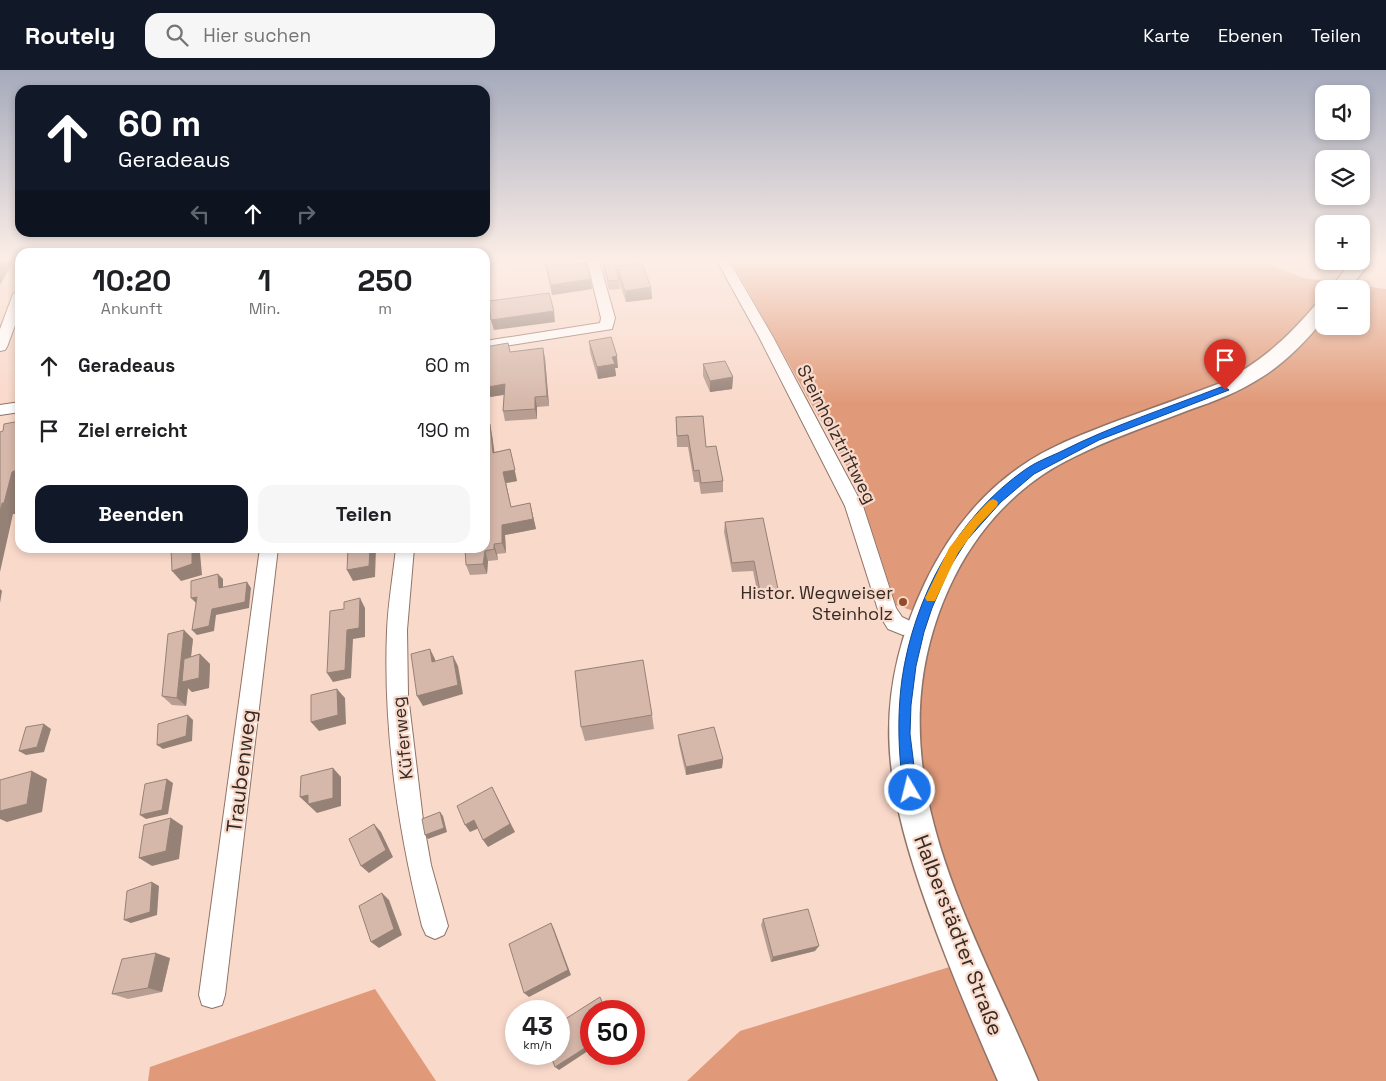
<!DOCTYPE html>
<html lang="de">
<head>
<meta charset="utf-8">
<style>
	body { margin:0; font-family:"Space Grotesk",sans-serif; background:#f6f6f6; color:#202124; height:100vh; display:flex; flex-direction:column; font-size:19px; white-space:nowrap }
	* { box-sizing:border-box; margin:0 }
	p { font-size:16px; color:#757577 }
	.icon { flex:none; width:28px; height:28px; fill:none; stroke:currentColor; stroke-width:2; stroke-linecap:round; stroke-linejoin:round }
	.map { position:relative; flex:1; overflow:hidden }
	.side { position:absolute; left:15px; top:178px; width:475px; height:305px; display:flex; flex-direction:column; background:#fff; border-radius:15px; box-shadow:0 2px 8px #0003 }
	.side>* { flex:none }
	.banner { position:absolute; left:15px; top:15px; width:475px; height:152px; border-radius:15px; box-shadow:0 2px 8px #0003; background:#111827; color:#fff; overflow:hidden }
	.controls { position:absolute; left:1315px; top:15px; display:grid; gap:10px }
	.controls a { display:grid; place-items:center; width:55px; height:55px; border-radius:10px; background:#fff; box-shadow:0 2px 8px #0003; font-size:25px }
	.speed { position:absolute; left:505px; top:930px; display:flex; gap:10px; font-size:25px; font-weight:700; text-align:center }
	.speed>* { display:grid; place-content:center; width:65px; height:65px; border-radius:50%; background:#fff; box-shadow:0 2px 8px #0003; line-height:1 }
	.speed small { font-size:12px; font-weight:400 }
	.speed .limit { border:8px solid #d22; background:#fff; color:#111 }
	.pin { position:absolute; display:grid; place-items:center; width:42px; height:42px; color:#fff; margin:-51px -21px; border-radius:50% 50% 50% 0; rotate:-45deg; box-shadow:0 0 5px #0007 }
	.pin .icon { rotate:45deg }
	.me { position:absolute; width:55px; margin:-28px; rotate:352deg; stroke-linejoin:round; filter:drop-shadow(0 0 4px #0008) }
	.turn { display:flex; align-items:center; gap:18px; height:105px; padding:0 20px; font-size:22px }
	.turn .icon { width:65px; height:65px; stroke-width:2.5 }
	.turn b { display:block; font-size:35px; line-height:42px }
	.lanes { display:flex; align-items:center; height:48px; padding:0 20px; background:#0003; justify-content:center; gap:25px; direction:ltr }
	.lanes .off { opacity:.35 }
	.eta { display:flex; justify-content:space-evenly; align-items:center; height:85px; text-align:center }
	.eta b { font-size:30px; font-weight:700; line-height:35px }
	.cta { display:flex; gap:10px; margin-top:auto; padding:10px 20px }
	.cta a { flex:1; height:58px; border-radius:15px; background:#111827; color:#fff; font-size:20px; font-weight:700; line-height:58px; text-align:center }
	.cta a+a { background:#f6f6f6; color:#202124 }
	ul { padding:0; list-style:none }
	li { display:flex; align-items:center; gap:15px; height:65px; padding:0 20px }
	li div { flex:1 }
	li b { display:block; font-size:19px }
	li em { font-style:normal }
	header { display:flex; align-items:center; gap:30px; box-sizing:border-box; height:70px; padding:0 25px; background:#111827; color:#fff }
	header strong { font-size:24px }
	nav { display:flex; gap:28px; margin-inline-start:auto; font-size:18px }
	.search { width:350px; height:45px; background:#f6f6f6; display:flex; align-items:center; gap:12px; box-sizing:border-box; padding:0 18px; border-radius:15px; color:#757577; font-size:19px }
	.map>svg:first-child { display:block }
	.forest { fill:#e09a79; fill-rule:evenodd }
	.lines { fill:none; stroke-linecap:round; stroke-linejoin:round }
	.street-casing { stroke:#907367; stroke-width:2 }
	.secondary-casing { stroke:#907367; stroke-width:3 }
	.street { fill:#fff; fill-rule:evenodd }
	.secondary { fill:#fff; fill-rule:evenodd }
	.wall { fill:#b89e92 }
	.shaded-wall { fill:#968177 }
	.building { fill:#d6b8aa; stroke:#968177 }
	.route { fill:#1a73e8; stroke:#114b97 }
	.slow { fill:#f59e0b }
	.poi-dot { fill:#934c27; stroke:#f9d9ca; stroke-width:2 }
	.labels { text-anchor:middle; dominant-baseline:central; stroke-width:4.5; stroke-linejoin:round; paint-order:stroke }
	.street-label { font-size:18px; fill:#362a24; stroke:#f9d9ca }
	.poi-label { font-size:18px; fill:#362a24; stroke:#f9d9ca; text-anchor:end }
	.near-street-label { font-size:21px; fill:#362a24; stroke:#f9d9ca }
</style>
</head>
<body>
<header>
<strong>Routely</strong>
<div class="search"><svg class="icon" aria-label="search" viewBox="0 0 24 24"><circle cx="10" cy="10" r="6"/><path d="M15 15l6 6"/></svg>Hier suchen</div>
<nav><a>Karte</a><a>Ebenen</a><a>Teilen</a></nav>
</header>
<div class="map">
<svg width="1386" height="1011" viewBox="0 0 1386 1011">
	<rect width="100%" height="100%" fill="#f9d9ca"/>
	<g class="forest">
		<path d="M731,191H1261L1304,208L1386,219V1011H687L740,961L979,888L938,784L918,703L914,643L934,548L896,535L857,415ZM1324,219H1361V256H1324Z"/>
		<polygon points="375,919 436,1011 148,1011 150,997"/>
	</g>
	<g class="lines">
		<defs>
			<g id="street">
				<polygon points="587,191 599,191 615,248 612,259 485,279 485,271 600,253 601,248"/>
				<polygon points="717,191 729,191 773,267 863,436 896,538 902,547 910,551 913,557 910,563 903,565 888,559 880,546 845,436 759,267"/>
				<polygon points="20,220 20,242 7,277 5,280 0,281 0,259 13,224"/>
				<polygon points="20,332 20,342 0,345 0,335"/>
				<polygon points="260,478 278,478 225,925 222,935 212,938 202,935 199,925"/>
				<path d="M396,478H414L407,560L408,625L423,750L431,795L448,856L444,865L435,869L426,865L422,856C398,760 383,660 387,561C388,534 393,506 396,478Z"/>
			</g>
			<g id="secondary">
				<polygon points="1352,191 1371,191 1349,219 1330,219"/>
				<path d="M1324,231V249C1306,271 1286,292 1262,307C1239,322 1215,331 1189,340C1151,355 1111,368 1074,387C1017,414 975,461 949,518C869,696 971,850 1038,1011H998C972,952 947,893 926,833C885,717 870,629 925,513C947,467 978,426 1020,397C1049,376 1084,364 1117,351C1150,339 1184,327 1218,314C1260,293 1287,269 1317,233Z"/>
			</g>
		</defs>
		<use href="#street" class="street-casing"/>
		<use href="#secondary" class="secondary-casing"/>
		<use href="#street" class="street"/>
		<use href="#secondary" class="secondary"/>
	</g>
	<g class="wall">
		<polygon points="544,191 573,191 574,194 591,209 592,219 552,225"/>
		<polygon points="603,192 617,204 617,196 651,217 652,229 626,232 619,212 620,219 609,220 604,201"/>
		<polygon points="589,271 618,298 615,298 616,306 598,309 590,282"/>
		<polygon points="508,273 510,282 545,288 549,336 537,337 537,349 505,351 503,341 504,325 490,327"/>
		<polygon points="703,294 733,307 732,319 710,322 703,306"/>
		<polygon points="676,347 706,377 723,411 723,422 701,424 699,412 694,412 688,377 677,377"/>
		<polygon points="492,365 494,382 510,379 517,411 506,413 511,437 530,433 536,459 505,465 506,483 497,484 498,490 488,491 487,504 470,505 466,495 485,478"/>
		<polygon points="725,452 778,519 777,529 759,530 753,501 732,502 724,462"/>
		<polygon points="193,569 191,587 200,584 210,594 209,618 192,622 188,618 186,636 172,635 162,626"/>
		<polygon points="652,645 654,659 585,671 581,657"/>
		<polygon points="678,665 723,689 722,698 686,705 679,674"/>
		<polygon points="763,849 815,881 771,892 761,855"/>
		<polygon points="170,888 162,922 128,929 112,924"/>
	</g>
	<g class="shaded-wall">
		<polygon points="2,191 12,191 13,192 0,215 0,195"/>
		<polygon points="591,209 592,219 552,225 551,215"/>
		<polygon points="651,217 652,229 626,232 625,221"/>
		<polygon points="554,241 555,252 494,260 491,250"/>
		<polygon points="543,278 545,288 549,336 547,326"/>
		<polygon points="617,286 618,298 615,298 616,306 598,309 597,297 612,287"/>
		<polygon points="733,307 732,319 710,322 710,311"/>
		<polygon points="505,314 507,324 490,327 488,317"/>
		<polygon points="535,327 537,337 537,349 535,339"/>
		<polygon points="490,354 492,365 496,393 493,383"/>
		<polygon points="510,379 517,411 506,413 513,447 503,402"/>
		<polygon points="20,382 20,423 15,444 13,444 0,502 0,441 12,402"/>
		<polygon points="530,433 536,459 505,465 506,483 502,473 502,455"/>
		<polygon points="494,474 497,484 498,490 494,479"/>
		<polygon points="192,478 196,478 200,483 202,505 181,511 172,501"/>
		<polygon points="370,478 376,478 375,507 353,511 347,500"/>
		<polygon points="485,481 488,491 487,504 483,494"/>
		<polygon points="218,504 223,509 223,523 219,518"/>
		<polygon points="247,512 251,518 249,538 216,545 214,561 197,565 192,560 212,539"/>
		<polygon points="0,519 2,521 0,533"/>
		<polygon points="197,527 196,533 191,528"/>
		<polygon points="360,528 365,538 365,567 353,569 351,608 333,612 327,603 347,560"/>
		<polygon points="184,560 193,569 188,611 200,584 210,594 209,618 192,622 188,618 186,636 177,628"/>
		<polygon points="430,579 435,589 437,602 432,592"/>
		<polygon points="453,586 458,596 463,624 423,636 417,626"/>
		<polygon points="337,619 345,628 346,654 319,661 311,652"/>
		<polygon points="188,645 193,650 192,671 163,679 157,675"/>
		<polygon points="44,654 51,659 44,682 26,685 19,681"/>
		<polygon points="723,689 722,698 686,705 686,697"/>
		<polygon points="333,698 341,707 341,736 317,743 300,727"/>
		<polygon points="32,701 47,709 42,742 7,752 0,749 0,741"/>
		<polygon points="167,709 173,713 168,744 146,749 140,745"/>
		<polygon points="492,717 515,762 488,777 483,770"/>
		<polygon points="440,742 443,746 447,762 428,769 425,765"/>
		<polygon points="171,748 183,756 179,789 152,796 139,788"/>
		<polygon points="474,750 479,758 470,762 465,755"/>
		<polygon points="374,754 381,762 393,787 369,803 361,796"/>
		<polygon points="152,812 159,816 157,845 131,853 124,850"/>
		<polygon points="382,823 389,830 402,865 379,878 371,872"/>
		<polygon points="551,853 554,859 571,905 529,927 524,923"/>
		<polygon points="819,876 815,881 771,892 773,887"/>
		<polygon points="156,883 170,888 162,922 148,918"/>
		<polygon points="591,974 591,979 559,1000 555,997"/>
	</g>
	<g class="building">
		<polygon points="545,191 573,191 574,194 587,193 591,209 551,215"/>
		<polygon points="607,191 614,191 619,210 608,211 603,192"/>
		<polygon points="642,193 651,217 625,221 617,196"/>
		<polygon points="549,223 554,241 491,250 489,231"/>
		<polygon points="611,267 617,286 612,287 615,294 597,297 589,271"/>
		<polygon points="508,273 510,282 543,278 547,326 535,327 535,339 503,341 505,314 488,317 485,306 485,277"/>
		<polygon points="725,291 733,307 710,311 703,294"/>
		<polygon points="20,299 20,307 18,308"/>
		<polygon points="703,346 706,377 716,376 723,411 701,413 699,400 694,401 688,365 677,366 676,347"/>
		<polygon points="20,351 20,382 15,401 12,402 4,433 2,433 0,441 0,362 3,361 4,354"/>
		<polygon points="490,354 493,383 510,379 515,400 503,402 511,437 530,433 533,449 502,455 502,473 494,474 494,479 485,481 483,494 466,495 465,478 485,478 485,355"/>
		<polygon points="763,448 778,519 760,521 754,491 732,493 725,452"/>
		<polygon points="171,478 192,478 192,494 172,501"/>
		<polygon points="348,478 370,478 369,496 347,500"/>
		<polygon points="218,504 219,518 247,512 245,532 212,539 209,556 192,560 197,527 191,528 191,511"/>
		<polygon points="360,528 359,558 347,560 345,600 327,603 330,541 344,539 344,532"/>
		<polygon points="184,560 177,628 162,626 168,564"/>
		<polygon points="430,579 432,592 453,586 458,615 417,626 411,584"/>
		<polygon points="200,584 199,608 182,612 184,589"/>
		<polygon points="643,590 652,645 581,657 575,601"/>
		<polygon points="337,619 338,645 311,652 311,625"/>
		<polygon points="188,645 186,666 157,675 158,654"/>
		<polygon points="44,654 37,677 19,681 26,657"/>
		<polygon points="714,657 723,689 686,697 678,665"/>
		<polygon points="333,698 333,728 308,734 308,725 300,727 301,706"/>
		<polygon points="32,701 27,734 0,741 0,710"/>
		<polygon points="167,709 162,740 140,745 145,714"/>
		<polygon points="492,717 510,754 483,770 474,750 465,755 457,736"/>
		<polygon points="440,742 444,758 425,765 422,749"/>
		<polygon points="171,748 166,781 139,788 144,755"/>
		<polygon points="374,754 386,780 361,796 349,769"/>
		<polygon points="152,812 150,842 124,850 127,821"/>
		<polygon points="382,823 394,859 371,872 359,836"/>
		<polygon points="808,839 819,876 773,887 763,849"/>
		<polygon points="551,853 568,900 524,923 509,874"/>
		<polygon points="156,883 148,918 112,924 122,889"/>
		<polygon points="600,927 606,941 591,941 591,974 555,997 550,984 559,984 559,953"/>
	</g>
	<linearGradient id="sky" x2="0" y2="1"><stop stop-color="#a5aabc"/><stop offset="0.57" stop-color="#fceee7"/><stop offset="1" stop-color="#fceee7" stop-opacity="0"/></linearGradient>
	<rect width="1386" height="333" fill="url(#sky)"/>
	<path class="route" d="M1221,317H1225L1229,320L1099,370L1034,404L1001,432L967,470L950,497L932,538L924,562L916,596L911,635L910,664L917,720L915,725L910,727L905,725C901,717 901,708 901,699C898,668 898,639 902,609C914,527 957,447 1026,399C1036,392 1049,387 1060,382C1111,356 1167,338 1221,317Z"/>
	<polygon class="slow" points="993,429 997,431 998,433 997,436 978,456 958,483 935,531 927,531 925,528 949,478 971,450 989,431"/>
	<circle class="poi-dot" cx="903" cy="532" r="5"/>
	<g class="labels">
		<g class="street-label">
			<text transform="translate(837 364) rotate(63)">Steinholztriftweg</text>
			<text transform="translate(402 668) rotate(-96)">Küferweg</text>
		</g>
		<g class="poi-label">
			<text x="893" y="522">Histor. Wegweiser<tspan x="893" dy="21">Steinholz</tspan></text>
		</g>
		<g class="near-street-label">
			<text transform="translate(241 701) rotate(-83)">Traubenweg</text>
			<text transform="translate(959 865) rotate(69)">Halberstädter Straße</text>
		</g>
	</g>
</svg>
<div class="controls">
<a><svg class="icon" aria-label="sound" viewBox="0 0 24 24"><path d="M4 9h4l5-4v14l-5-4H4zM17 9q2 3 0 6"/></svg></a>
<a><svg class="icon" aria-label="layers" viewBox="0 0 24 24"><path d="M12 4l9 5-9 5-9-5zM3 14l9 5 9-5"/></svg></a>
<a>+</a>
<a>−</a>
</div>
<div class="speed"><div>43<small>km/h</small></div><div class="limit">50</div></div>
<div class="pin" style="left:1225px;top:320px;background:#d93025"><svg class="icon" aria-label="arrive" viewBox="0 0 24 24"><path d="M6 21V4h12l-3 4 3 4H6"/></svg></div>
<svg class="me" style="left:910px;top:720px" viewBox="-20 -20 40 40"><circle r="17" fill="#1a73e8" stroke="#fff" stroke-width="3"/><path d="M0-11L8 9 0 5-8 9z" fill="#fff"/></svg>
<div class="banner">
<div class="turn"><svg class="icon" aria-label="ahead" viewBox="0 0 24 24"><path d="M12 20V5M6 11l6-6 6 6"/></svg><div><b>60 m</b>Geradeaus</div></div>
<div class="lanes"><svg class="icon off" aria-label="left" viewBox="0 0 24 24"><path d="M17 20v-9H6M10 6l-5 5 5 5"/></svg><svg class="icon" aria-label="ahead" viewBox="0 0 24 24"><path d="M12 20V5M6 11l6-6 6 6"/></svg><svg class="icon off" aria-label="right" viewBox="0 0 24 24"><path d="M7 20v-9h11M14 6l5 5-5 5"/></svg></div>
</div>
<section class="side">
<div class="eta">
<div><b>10:20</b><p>Ankunft</p></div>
<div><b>1</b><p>Min.</p></div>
<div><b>250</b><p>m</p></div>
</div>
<ul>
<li><svg class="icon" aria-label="ahead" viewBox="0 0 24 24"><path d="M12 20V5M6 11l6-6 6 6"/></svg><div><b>Geradeaus</b></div><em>60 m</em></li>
<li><svg class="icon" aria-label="arrive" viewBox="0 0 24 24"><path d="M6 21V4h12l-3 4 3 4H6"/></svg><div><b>Ziel erreicht</b></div><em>190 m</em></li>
</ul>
<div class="cta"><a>Beenden</a><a>Teilen</a></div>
</section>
</div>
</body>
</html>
